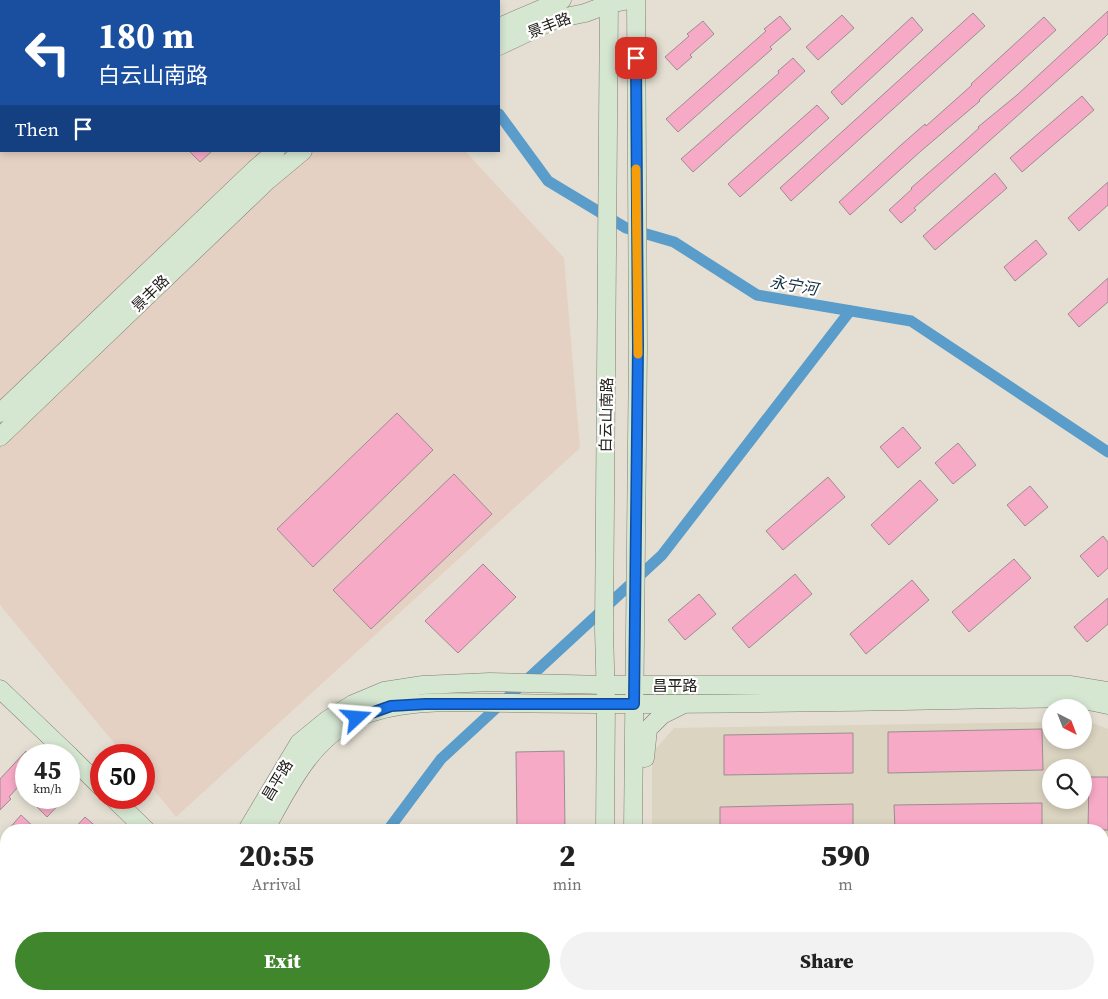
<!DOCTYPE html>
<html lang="en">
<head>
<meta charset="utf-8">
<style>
	body { margin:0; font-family:"Source Serif 4","Noto Sans SC",serif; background:#f2f2f2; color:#222; height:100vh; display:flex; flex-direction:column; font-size:19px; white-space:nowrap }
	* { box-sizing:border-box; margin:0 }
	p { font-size:16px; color:#767676 }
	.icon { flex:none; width:28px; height:28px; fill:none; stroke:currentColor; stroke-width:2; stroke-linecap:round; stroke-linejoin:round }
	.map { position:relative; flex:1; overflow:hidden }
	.details { position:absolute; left:0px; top:824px; width:1109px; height:176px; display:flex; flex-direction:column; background:#fff; border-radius:20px 20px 0 0; box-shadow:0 2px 8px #0003 }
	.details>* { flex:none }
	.guide { position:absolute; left:0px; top:0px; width:500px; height:152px; box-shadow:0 2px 8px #0003; background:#1a4fa0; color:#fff; overflow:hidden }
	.needle { width:32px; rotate:138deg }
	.fabs { position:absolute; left:1042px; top:699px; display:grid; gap:10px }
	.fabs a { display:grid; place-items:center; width:50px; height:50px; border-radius:50%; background:#fff; box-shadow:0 2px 8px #0003; font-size:25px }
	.speed { position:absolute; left:15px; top:744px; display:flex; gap:10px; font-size:25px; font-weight:700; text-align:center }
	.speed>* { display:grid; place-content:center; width:65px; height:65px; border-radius:50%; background:#fff; box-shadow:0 2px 8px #0003; line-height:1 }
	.speed small { font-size:12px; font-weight:400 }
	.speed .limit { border:8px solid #d22; background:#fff; color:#111 }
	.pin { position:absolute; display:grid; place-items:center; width:42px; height:42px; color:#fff; margin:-21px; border-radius:10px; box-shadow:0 2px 8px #0006 }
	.me { position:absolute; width:55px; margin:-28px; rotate:71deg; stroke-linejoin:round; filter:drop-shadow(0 0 4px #0008) }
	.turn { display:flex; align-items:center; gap:18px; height:105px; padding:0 15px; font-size:22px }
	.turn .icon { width:65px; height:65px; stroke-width:2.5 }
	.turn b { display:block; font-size:35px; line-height:42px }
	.then { display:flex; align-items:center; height:48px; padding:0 15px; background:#0003; gap:10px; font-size:19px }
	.eta { display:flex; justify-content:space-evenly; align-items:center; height:85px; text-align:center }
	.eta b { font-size:30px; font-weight:800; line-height:35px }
	.cta { display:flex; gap:10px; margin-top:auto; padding:10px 15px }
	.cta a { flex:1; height:58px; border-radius:30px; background:#3f862c; color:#fff; font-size:20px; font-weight:800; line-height:58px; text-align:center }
	.cta a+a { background:#f2f2f2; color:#222 }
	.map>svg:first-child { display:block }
	.built { fill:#dbd4c1; fill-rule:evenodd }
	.industrial { fill:#e5d1c3 }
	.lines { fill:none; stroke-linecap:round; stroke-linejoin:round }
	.canal { stroke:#5a9cca; stroke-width:11 }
	.building { fill:#f7aac6; stroke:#9a8d91 }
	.street-casing { stroke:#827e72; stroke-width:14 }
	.secondary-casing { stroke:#827e72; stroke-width:19 }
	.street { stroke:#fff; stroke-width:12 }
	.secondary { stroke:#d5e6d1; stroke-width:18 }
	.route-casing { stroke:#114b97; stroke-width:12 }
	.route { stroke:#1a73e8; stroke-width:9 }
	.slow { stroke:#f59e0b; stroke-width:9 }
	.labels { text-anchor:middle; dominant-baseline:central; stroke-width:4.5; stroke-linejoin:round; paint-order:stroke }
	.street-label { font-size:15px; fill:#23211c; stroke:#fff }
	.water-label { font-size:16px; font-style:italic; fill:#102e42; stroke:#fff }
</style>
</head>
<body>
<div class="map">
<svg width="1108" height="999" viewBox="0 0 1108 999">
	<rect width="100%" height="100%" fill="#e4dfd2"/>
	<path class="built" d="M1088,721L1108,729V999H652V994H1102V830H652V753L674,728L1051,722V740H1084V722ZM1051,768H1084V800H1051Z"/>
	<polygon class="industrial" points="0,0 326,1 1,1 1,151 465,151 564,258 580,448 176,817 144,778 144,755 124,755 0,605"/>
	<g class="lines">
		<g class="canal">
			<polyline points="430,0 431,1"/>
			<polyline points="499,114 548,181 626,228 674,242 757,295 911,321 1108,452"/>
			<polyline points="388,830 441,759 662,555 850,311"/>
			<polyline points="260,999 264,994"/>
		</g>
	</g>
	<g class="building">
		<polygon points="1108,11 1108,34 1098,44 914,208 916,210 901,223 889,210 912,189 911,188 958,147 979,128 978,127 1017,95"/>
		<polygon points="973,13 985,26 791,201 780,188"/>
		<polygon points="842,15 854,28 818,60 806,47"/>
		<polygon points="780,16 791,29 770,47 772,49 678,132 666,119 766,31 764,29"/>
		<polygon points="912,17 923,30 842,105 831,92"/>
		<polygon points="1044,17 1056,30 979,100 980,101 921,151 850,215 839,202 901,145 925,124 926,126 972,85 971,84"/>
		<polygon points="703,21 714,34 690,55 692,57 677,70 665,57 689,36 687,34"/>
		<polygon points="793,58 805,71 693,172 681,159 779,73 778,71"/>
		<polygon points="1082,96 1094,110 1022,172 1010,158"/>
		<polygon points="817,105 829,118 740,197 728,184"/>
		<polygon points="189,151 212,151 200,162"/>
		<polygon points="995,173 1007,188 935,250 923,236"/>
		<polygon points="1108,182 1108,205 1079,231 1068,218"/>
		<polygon points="1036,240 1047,254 1015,281 1004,267"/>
		<polygon points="1108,278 1108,302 1079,327 1068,314"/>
		<polygon points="397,413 433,450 313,567 277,529"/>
		<polygon points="903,427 921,448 898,468 880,447"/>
		<polygon points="958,443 976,465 953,484 935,463"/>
		<polygon points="454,474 492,514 371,629 333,590"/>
		<polygon points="828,477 845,497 783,550 766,531"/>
		<polygon points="920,480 938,500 889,545 871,525"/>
		<polygon points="1030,486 1048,507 1025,526 1007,505"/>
		<polygon points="1103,536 1108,542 1108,568 1098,577 1080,556"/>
		<polygon points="1014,559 1031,578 969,632 952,612"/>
		<polygon points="483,564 516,597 458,653 425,621"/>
		<polygon points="795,574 812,594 749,648 732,628"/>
		<polygon points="912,580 929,600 866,654 850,634"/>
		<polygon points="699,594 716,614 685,640 668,620"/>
		<polygon points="1108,598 1108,624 1087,642 1074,627"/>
		<polygon points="1042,729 1043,770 888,773 888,732"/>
		<polygon points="853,733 853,773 724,775 724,735"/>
		<polygon points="26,751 26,778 9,797 11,799 0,810 0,779"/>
		<polygon points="564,751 565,830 517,830 516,752"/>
		<polygon points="1089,777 1108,777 1108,830 1088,830"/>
		<polygon points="39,798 65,798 47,817 34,804"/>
		<polygon points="1042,803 1042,830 895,830 894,805"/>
		<polygon points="853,804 853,830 720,830 720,807"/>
		<polygon points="21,815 37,830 8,830"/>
		<polygon points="85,817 100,830 73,830"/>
	</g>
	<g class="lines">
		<defs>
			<polyline id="street" points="313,994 319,999"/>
			<g id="secondary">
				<polyline points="499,27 562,0"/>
				<polyline points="499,46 556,19 585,13 609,4 629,0"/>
				<polyline points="0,413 255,169 276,151"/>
				<polyline points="0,437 267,181 303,151"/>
				<polyline points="0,689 69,755"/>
				<polyline points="69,755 101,787"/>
				<polyline points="645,758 648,729 662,715 682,705"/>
				<polyline points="113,798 146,830"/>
				<polyline points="247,830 299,743 327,720 353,704 384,691 423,685 490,682 605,685 1070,685 1108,691"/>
				<path d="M265,830C289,787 310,740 357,718C404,697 462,703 512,703C552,704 593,704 634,704C780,704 927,700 1074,698L1108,705"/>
				<polyline points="605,830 606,704 604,629 609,0"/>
				<polyline points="633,830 638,347 636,0"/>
				<polyline points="102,999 107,994"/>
				<polyline points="126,999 131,994"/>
				<polyline points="604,999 604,994"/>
				<polyline points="632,999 632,994"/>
			</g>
		</defs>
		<use href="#street" class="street-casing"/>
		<use href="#secondary" class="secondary-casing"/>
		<use href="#street" class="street"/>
		<use href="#secondary" class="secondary"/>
	</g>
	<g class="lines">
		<defs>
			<polyline id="route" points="357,718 391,706 425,704 634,704 638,347 636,58"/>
		</defs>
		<use href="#route" class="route-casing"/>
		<use href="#route" class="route"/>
		<polyline class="slow" points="636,169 638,354"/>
	</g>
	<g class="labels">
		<g class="street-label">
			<text transform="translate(549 25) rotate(-21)">景丰路</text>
			<text transform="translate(150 293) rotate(-44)">景丰路</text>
			<text transform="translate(606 415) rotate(-89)">白云山南路</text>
			<text x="675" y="685">昌平路</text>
			<text transform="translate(277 780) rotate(-59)">昌平路</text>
		</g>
		<g class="water-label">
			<text transform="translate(794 285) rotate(10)">永宁河</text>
		</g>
	</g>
</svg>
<div class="fabs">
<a><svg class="needle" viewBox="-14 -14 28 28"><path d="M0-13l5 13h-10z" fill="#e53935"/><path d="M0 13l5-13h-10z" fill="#767676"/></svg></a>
<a><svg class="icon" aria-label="search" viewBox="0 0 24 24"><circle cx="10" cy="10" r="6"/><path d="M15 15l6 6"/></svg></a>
</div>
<div class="speed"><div>45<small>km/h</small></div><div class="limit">50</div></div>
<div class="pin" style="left:636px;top:58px;background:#d93025"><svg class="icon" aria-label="arrive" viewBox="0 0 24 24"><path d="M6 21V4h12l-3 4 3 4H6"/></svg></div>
<svg class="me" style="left:357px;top:718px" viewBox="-20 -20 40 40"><path d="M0-17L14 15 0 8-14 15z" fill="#1a73e8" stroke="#fff" stroke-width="4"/></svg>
<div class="guide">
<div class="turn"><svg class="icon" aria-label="left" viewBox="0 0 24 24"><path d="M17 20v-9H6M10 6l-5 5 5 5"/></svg><div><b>180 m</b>白云山南路</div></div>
<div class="then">Then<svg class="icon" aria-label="arrive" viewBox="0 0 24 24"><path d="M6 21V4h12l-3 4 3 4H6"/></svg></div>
</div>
<section class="details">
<div class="eta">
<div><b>20:55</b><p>Arrival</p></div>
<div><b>2</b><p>min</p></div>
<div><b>590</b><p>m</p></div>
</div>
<div class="cta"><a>Exit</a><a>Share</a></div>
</section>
</div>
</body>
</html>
